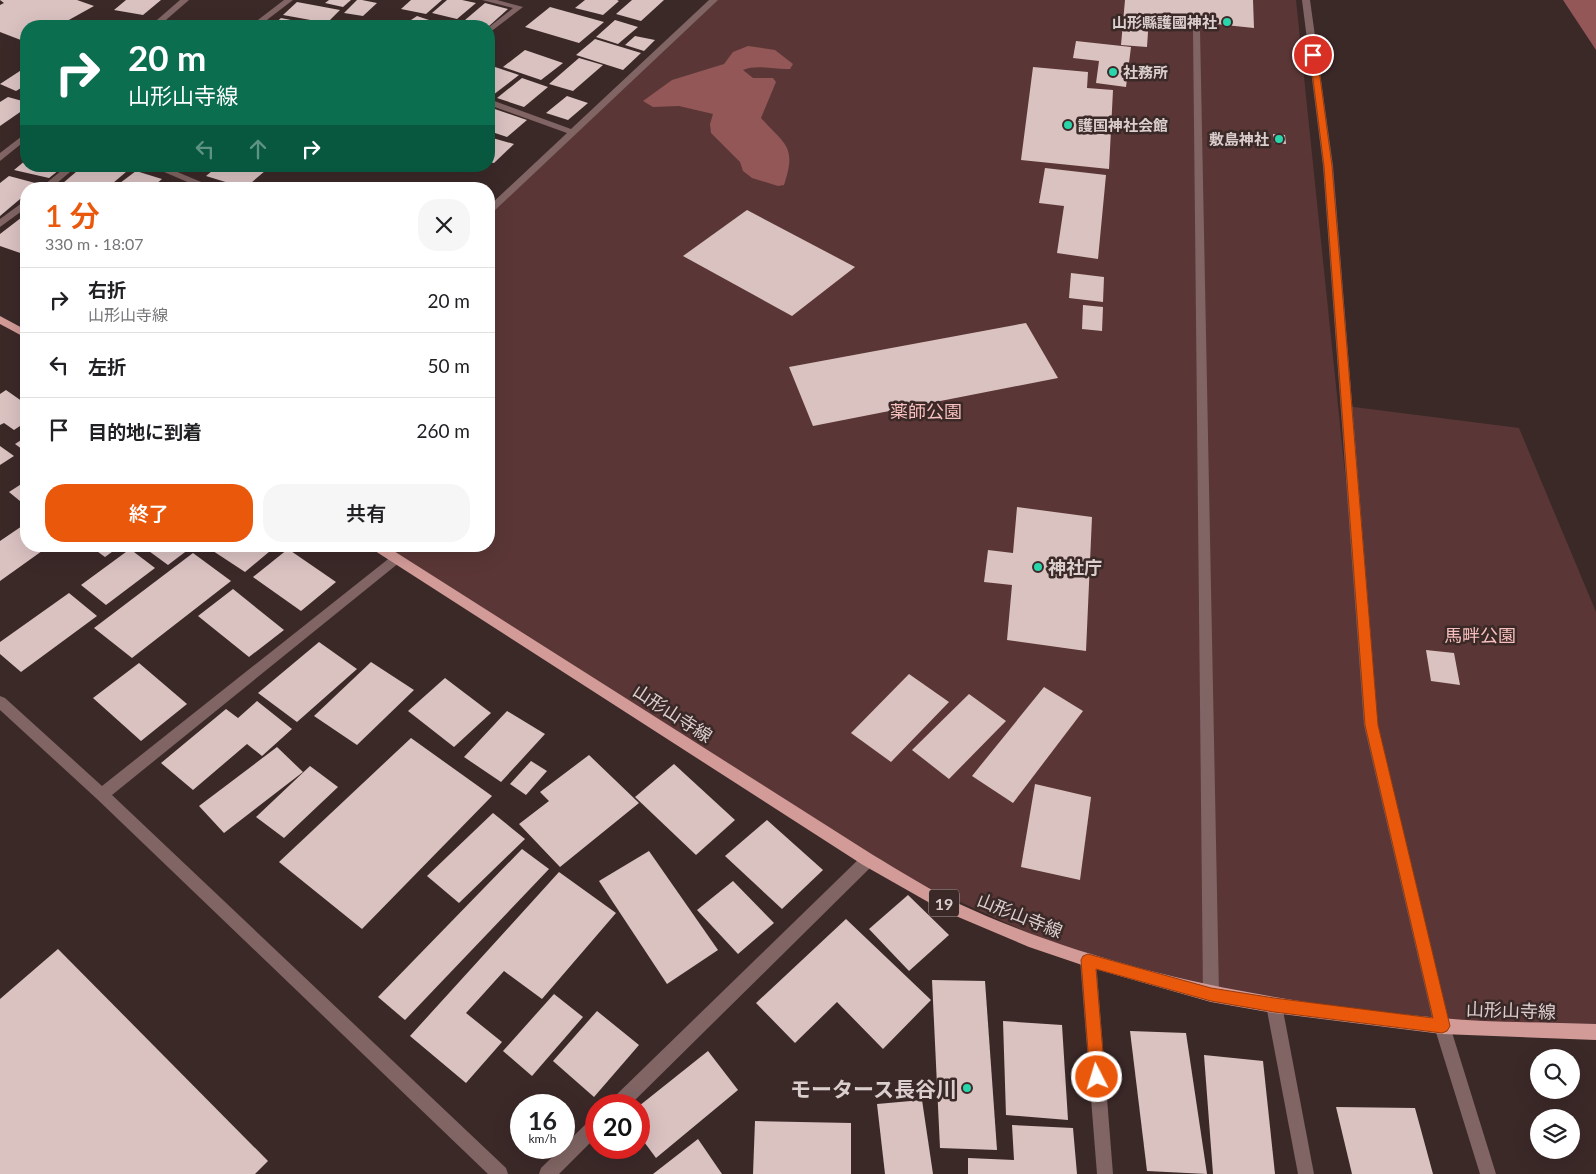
<!DOCTYPE html>
<html lang="ja">
<head>
<meta charset="utf-8">
<style>
	body { margin:0; font-family:Lato,"Noto Sans JP",sans-serif; background:#f6f6f6; color:#202124; height:100vh; display:flex; flex-direction:column; font-size:19px; white-space:nowrap }
	* { box-sizing:border-box; margin:0 }
	p { font-size:16px; color:#757577 }
	.icon { flex:none; width:28px; height:28px; fill:none; stroke:currentColor; stroke-width:2; stroke-linecap:round; stroke-linejoin:round }
	.map { position:relative; flex:1; overflow:hidden }
	.side { position:absolute; left:20px; top:182px; width:475px; height:370px; display:flex; flex-direction:column; background:#fff; border-radius:20px; box-shadow:0 5px 20px #0002 }
	.side>* { flex:none }
	.top-card { position:absolute; left:20px; top:20px; width:475px; height:152px; border-radius:20px; box-shadow:0 5px 20px #0002; background:#0b6e4f; color:#fff; overflow:hidden }
	.controls { position:absolute; left:1530px; top:1049px; display:grid; gap:10px }
	.controls a { display:grid; place-items:center; width:50px; height:50px; border-radius:50%; background:#fff; box-shadow:0 5px 20px #0002; font-size:25px }
	.speed { position:absolute; left:510px; top:1094px; display:flex; gap:10px; font-size:25px; font-weight:700; text-align:center }
	.speed>* { display:grid; place-content:center; width:65px; height:65px; border-radius:50%; background:#fff; box-shadow:0 5px 20px #0002; line-height:1 }
	.speed small { font-size:12px; font-weight:400 }
	.speed .limit { border:8px solid #d22; background:#fff; color:#111 }
	.pin { position:absolute; display:grid; place-items:center; width:42px; height:42px; color:#fff; margin:-21px; border:2px solid #fff; border-radius:50%; box-shadow:0 1px 5px #0007 }
	.me { position:absolute; width:55px; margin:-28px; rotate:355deg; stroke-linejoin:round; filter:drop-shadow(0 0 4px #0008) }
	.turn { display:flex; align-items:center; gap:18px; height:105px; padding:0 25px; font-size:22px }
	.turn .icon { width:65px; height:65px; stroke-width:2.5 }
	.turn b { display:block; font-size:35px; line-height:42px }
	.lanes { display:flex; align-items:center; height:48px; padding:0 25px; background:#0003; justify-content:center; gap:25px; direction:ltr }
	.lanes .off { opacity:.35 }
	.round { display:grid; place-items:center; flex:none; width:52px; height:52px; border-radius:20px; background:#f6f6f6 }
	.overview { display:flex; align-items:center; justify-content:space-between; height:85px; padding:0 25px }
	h1 { font-size:30px; font-weight:600; line-height:38px; color:#ea580c }
	.cta { display:flex; gap:10px; margin-top:auto; padding:10px 25px }
	.cta a { flex:1; height:58px; border-radius:20px; background:#ea580c; color:#fff; font-size:20px; font-weight:600; line-height:58px; text-align:center }
	.cta a+a { background:#f6f6f6; color:#202124 }
	ul { padding:0; list-style:none }
	li { display:flex; align-items:center; gap:15px; height:65px; padding:0 25px; border-top:1px solid #e0e0e0 }
	li div { flex:1 }
	li b { display:block; font-size:19px }
	li em { font-style:normal }
	.map>svg:first-child { display:block }
	.green { fill:#5a3736 }
	.water { fill:#925756 }
	.building { fill:#dac2c1 }
	.lines { fill:none; stroke-linecap:round; stroke-linejoin:round }
	.minor { fill:#806564; fill-rule:evenodd }
	.major { fill:#d29b98; fill-rule:evenodd }
	.route { fill:#ea580c; stroke:#983908 }
	.poi-dot { fill:#2bd5ac; stroke:#3b2928; stroke-width:2 }
	.labels { text-anchor:middle; dominant-baseline:central; stroke-width:5; stroke-linejoin:round; paint-order:stroke }
	.far-poi-label { font-size:15px; font-weight:bold; fill:#dbcfce; stroke:#3b2928; text-anchor:end }
	.shield { fill:#3b2928; stroke:#ab9d9c; stroke-width:1 }
	.shield-label { font-size:16px; font-weight:bold; fill:#dbcfce }
	.park-label { font-size:18px; fill:#f7bfbd; stroke:#3b2928 }
	.poi-label { font-size:18px; font-weight:bold; fill:#dbcfce; stroke:#3b2928; text-anchor:start }
	.street-label { font-size:18px; fill:#dbcfce; stroke:#3b2928 }
	.near-poi-label { font-size:21px; font-weight:bold; fill:#dbcfce; stroke:#3b2928; text-anchor:end }
</style>
</head>
<body>
<div class="map">
<svg width="1596" height="1174" viewBox="0 0 1596 1174">
	<rect width="100%" height="100%" fill="#3b2928"/>
	<polygon class="green" points="714,0 1296,0 1368,695 1346,406 1519,428 1596,612 1596,1032 1274,1005 1088,960 868,860 376,546 489,546 489,211"/>
	<g class="water">
		<polygon points="1563,0 1596,0 1596,50"/>
		<path d="M748,46L775,50L793,64L790,69C775,70 757,64 743,70L753,78H773L776,82L761,118C785,145 797,146 784,185L778,186L752,178L743,171L740,162L711,133L710,124L713,114L679,106L653,107L643,101L672,80L724,64L733,52Z"/>
	</g>
	<g class="building">
		<polygon points="0,0 77,0 94,6 58,26 26,26 26,42 0,32 0,5 4,3"/>
		<polygon points="126,0 161,0 143,15 114,10"/>
		<polygon points="329,0 351,0 343,7 325,3"/>
		<polygon points="357,0 362,0 377,3 363,16 344,13"/>
		<polygon points="411,0 442,0 426,14 401,9"/>
		<polygon points="447,0 462,0 476,3 457,19 432,13"/>
		<polygon points="585,0 617,0 619,1 603,15 575,8"/>
		<polygon points="632,0 664,0 641,21 616,14"/>
		<polygon points="1125,0 1253,0 1254,28 1149,17 1147,47 1121,45"/>
		<polygon points="297,2 340,10 327,23 283,15"/>
		<polygon points="485,3 508,9 489,26 458,26"/>
		<polygon points="550,7 604,22 579,43 525,27"/>
		<polygon points="417,16 447,26 402,26"/>
		<polygon points="281,18 316,25 316,26 272,26"/>
		<polygon points="615,20 638,27 618,44 596,37"/>
		<polygon points="635,36 655,40 644,51 625,45"/>
		<polygon points="595,39 641,53 623,70 576,55"/>
		<polygon points="1076,41 1131,47 1126,87 1096,83 1099,61 1073,58"/>
		<polygon points="525,50 563,63 541,80 503,67"/>
		<polygon points="579,58 603,65 573,91 549,84"/>
		<polygon points="492,66 519,75 493,95 489,94 489,69"/>
		<polygon points="26,67 26,85 16,91 0,84"/>
		<polygon points="1033,67 1088,72 1087,88 1113,90 1109,169 1021,160"/>
		<polygon points="522,78 548,87 524,107 497,98"/>
		<polygon points="567,96 588,103 568,120 546,113"/>
		<polygon points="8,97 26,102 26,108 0,126 0,102"/>
		<polygon points="489,107 527,120 507,137 489,131"/>
		<polygon points="1273,134 1285,135 1286,144 1274,143"/>
		<polygon points="489,137 514,144 494,163 489,162"/>
		<polygon points="26,160 26,166 64,166 49,178 14,170"/>
		<polygon points="83,166 133,166 106,189 56,189"/>
		<polygon points="218,166 250,166 265,171 245,188 206,176"/>
		<polygon points="1045,168 1106,175 1098,259 1057,253 1064,206 1039,203"/>
		<polygon points="136,171 162,179 150,189 112,189"/>
		<polygon points="9,176 39,184 33,189 26,189 26,194 0,216 0,183"/>
		<polygon points="747,210 855,267 792,316 683,256"/>
		<polygon points="26,214 26,255 0,246 0,234"/>
		<polygon points="1071,273 1104,277 1103,302 1069,298"/>
		<polygon points="1083,305 1103,307 1102,331 1082,329"/>
		<polygon points="1026,323 1058,378 813,426 789,367"/>
		<polygon points="6,390 26,404 26,422 14,430 4,423 0,425 0,394"/>
		<polygon points="26,437 26,452 15,444"/>
		<polygon points="0,446 14,456 0,465"/>
		<polygon points="26,481 26,506 9,492"/>
		<polygon points="1017,507 1092,517 1086,651 1007,640 1012,585 984,582 988,550 1013,553"/>
		<polygon points="25,524 26,546 49,546 0,581 0,541"/>
		<polygon points="90,546 120,546 105,557"/>
		<polygon points="142,546 193,546 168,565"/>
		<polygon points="213,546 276,546 245,572 210,549"/>
		<polygon points="130,549 155,568 106,605 81,585"/>
		<polygon points="288,549 336,582 301,611 253,577"/>
		<polygon points="193,553 231,581 132,658 94,628"/>
		<polygon points="233,589 284,630 249,657 198,616"/>
		<polygon points="69,593 97,616 21,672 0,654 0,642"/>
		<polygon points="319,642 357,669 297,722 258,693"/>
		<polygon points="1426,650 1454,653 1460,685 1431,681"/>
		<polygon points="371,662 414,690 357,745 314,716"/>
		<polygon points="139,663 187,704 141,741 93,698"/>
		<polygon points="909,674 949,702 891,762 851,733"/>
		<polygon points="445,678 491,713 454,747 408,711"/>
		<polygon points="1044,687 1083,711 1013,803 972,776"/>
		<polygon points="969,694 1006,721 949,779 912,750"/>
		<polygon points="257,701 292,729 262,756 247,744 193,790 161,763 226,709 238,718"/>
		<polygon points="507,711 545,734 501,782 464,757"/>
		<polygon points="411,738 492,796 362,929 279,862"/>
		<polygon points="277,747 303,772 224,833 199,806"/>
		<polygon points="589,755 639,803 560,867 519,824 549,801 540,792"/>
		<polygon points="531,761 547,771 526,795 510,784"/>
		<polygon points="674,764 735,820 696,855 635,797"/>
		<polygon points="310,766 338,787 284,838 256,817"/>
		<polygon points="1035,784 1091,797 1080,880 1021,867"/>
		<polygon points="493,813 525,839 459,903 427,876"/>
		<polygon points="767,820 823,870 782,909 725,856"/>
		<polygon points="522,849 549,869 405,1020 378,997"/>
		<polygon points="649,851 718,950 667,984 599,881"/>
		<polygon points="559,872 616,913 542,999 504,971 466,1013 502,1042 466,1083 410,1036"/>
		<polygon points="733,881 774,923 738,954 697,910"/>
		<polygon points="908,895 949,935 909,971 869,929"/>
		<polygon points="846,919 931,1000 883,1049 837,1002 795,1043 756,1003"/>
		<polygon points="58,949 268,1161 255,1174 0,1174 0,999"/>
		<polygon points="932,980 985,981 997,1150 940,1148"/>
		<polygon points="554,994 583,1017 532,1076 503,1051"/>
		<polygon points="597,1011 639,1045 594,1097 553,1061"/>
		<polygon points="1003,1021 1062,1025 1068,1120 1006,1115"/>
		<polygon points="1130,1031 1186,1033 1207,1174 1147,1171"/>
		<polygon points="708,1051 738,1090 656,1158 639,1135 639,1106"/>
		<polygon points="1204,1055 1263,1061 1275,1174 1213,1174"/>
		<polygon points="922,1100 933,1174 885,1174 877,1104"/>
		<polygon points="1336,1107 1415,1108 1433,1174 1352,1174"/>
		<polygon points="755,1121 851,1123 851,1174 753,1174"/>
		<polygon points="1012,1125 1073,1128 1077,1174 968,1174 968,1158 1014,1160"/>
		<polygon points="698,1139 722,1174 653,1174"/>
	</g>
	<g class="lines">
		<g class="minor">
			<polygon points="180,0 189,0 159,26 150,26"/>
			<polygon points="284,0 293,0 259,26 250,26"/>
			<polygon points="482,0 497,0 523,7 489,33 489,27 513,8"/>
			<polygon points="709,0 718,0 492,213 489,214 489,206 567,133 489,105 489,99 571,129"/>
			<polygon points="1302,0 1310,0 1333,166 1378,725 1450,1026 1496,1174 1480,1174 1434,1026 1364,725 1323,166"/>
			<polygon points="1193,28 1200,30 1219,994 1216,999 1211,1002 1206,999 1203,994"/>
			<polygon points="26,133 26,140 0,161 0,153"/>
			<polygon points="67,166 77,166 50,189 39,189"/>
			<polygon points="150,166 163,166 218,189 204,189"/>
			<polygon points="26,200 26,208 0,227 0,219"/>
			<polygon points="396,554 400,556 402,559 400,562 112,795 506,1168 508,1174 488,1174 97,799 0,710 0,696 5,698 102,786 392,556"/>
			<polygon points="868,853 873,855 875,860 873,865 630,1105 610,1105 612,1099 863,855"/>
			<polygon points="1088,953 1093,955 1096,960 1113,1174 1097,1174 1080,960 1083,955"/>
			<polygon points="1274,997 1280,1000 1282,1005 1314,1174 1298,1174 1266,1005 1268,1000"/>
			<polygon points="596,1118 596,1137 559,1174 539,1174 541,1168 590,1120"/>
		</g>
		<g class="major">
			<polygon points="0,316 26,330 26,338 0,324"/>
			<path d="M370,546H386L873,855C900,871 927,888 955,902C1107,973 1275,1003 1441,1018C1492,1023 1545,1022 1596,1024V1040L1442,1034L1274,1013L1211,1002L1088,967L1029,947L944,911L863,865L372,549Z"/>
		</g>
	</g>
	<polygon class="route" points="1313,53 1317,55 1332,166 1378,725 1450,1026 1447,1031 1442,1033 1274,1012 1211,1001 1096,969 1105,1077 1102,1082 1097,1084 1092,1082 1090,1077 1081,960 1083,956 1088,954 1211,988 1274,998 1433,1018 1365,725 1324,166 1310,55"/>
	<g class="poi-dot">
		<circle cx="1227" cy="22" r="5"/>
		<circle cx="1113" cy="72" r="5"/>
		<circle cx="1068" cy="125" r="5"/>
		<circle cx="1279" cy="139" r="5"/>
		<circle cx="1038" cy="567" r="5"/>
		<circle cx="967" cy="1088" r="5"/>
	</g>
	<g class="labels">
		<g class="far-poi-label">
			<text x="1217" y="22">山形縣護國神社</text>
			<text x="1123" y="72" text-anchor="start">社務所</text>
			<text x="1078" y="125" text-anchor="start">護国神社会館</text>
			<text x="1269" y="139">敷島神社</text>
		</g>
		<rect class="shield" x="929" y="889.5" width="30" height="27" rx="4"/>
		<g class="shield-label">
			<text x="944" y="903">19</text>
		</g>
		<g class="park-label">
			<text x="926" y="411">薬師公園</text>
			<text x="1480" y="635">馬畔公園</text>
		</g>
		<g class="poi-label">
			<text x="1048" y="567">神社庁</text>
		</g>
		<g class="street-label">
			<text transform="translate(673 713) rotate(33)">山形山寺線</text>
			<text transform="translate(1020 915) rotate(22)">山形山寺線</text>
			<text transform="translate(1511 1010) rotate(2)">山形山寺線</text>
		</g>
		<g class="near-poi-label">
			<text x="957" y="1088">モータース長谷川</text>
		</g>
	</g>
</svg>
<div class="controls">
<a><svg class="icon" aria-label="search" viewBox="0 0 24 24"><circle cx="10" cy="10" r="6"/><path d="M15 15l6 6"/></svg></a>
<a><svg class="icon" aria-label="layers" viewBox="0 0 24 24"><path d="M12 4l9 5-9 5-9-5zM3 14l9 5 9-5"/></svg></a>
</div>
<div class="speed"><div>16<small>km/h</small></div><div class="limit">20</div></div>
<div class="pin" style="left:1313px;top:55px;background:#d93025"><svg class="icon" aria-label="arrive" viewBox="0 0 24 24"><path d="M6 21V4h12l-3 4 3 4H6"/></svg></div>
<svg class="me" style="left:1097px;top:1077px" viewBox="-20 -20 40 40"><circle r="17" fill="#ea580c" stroke="#fff" stroke-width="3"/><path d="M0-11L8 9 0 5-8 9z" fill="#fff"/></svg>
<div class="top-card">
<div class="turn"><svg class="icon" aria-label="right" viewBox="0 0 24 24"><path d="M7 20v-9h11M14 6l5 5-5 5"/></svg><div><b>20 m</b>山形山寺線</div></div>
<div class="lanes"><svg class="icon off" aria-label="left" viewBox="0 0 24 24"><path d="M17 20v-9H6M10 6l-5 5 5 5"/></svg><svg class="icon off" aria-label="ahead" viewBox="0 0 24 24"><path d="M12 20V5M6 11l6-6 6 6"/></svg><svg class="icon" aria-label="right" viewBox="0 0 24 24"><path d="M7 20v-9h11M14 6l5 5-5 5"/></svg></div>
</div>
<section class="side">
<div class="overview"><div><h1>1 分</h1><p>330 m · 18:07</p></div><a class="round"><svg class="icon" aria-label="close" viewBox="0 0 24 24"><path d="M6 6l12 12M18 6L6 18"/></svg></a></div>
<ul>
<li><svg class="icon" aria-label="right" viewBox="0 0 24 24"><path d="M7 20v-9h11M14 6l5 5-5 5"/></svg><div><b>右折</b><p>山形山寺線</p></div><em>20 m</em></li>
<li><svg class="icon" aria-label="left" viewBox="0 0 24 24"><path d="M17 20v-9H6M10 6l-5 5 5 5"/></svg><div><b>左折</b></div><em>50 m</em></li>
<li><svg class="icon" aria-label="arrive" viewBox="0 0 24 24"><path d="M6 21V4h12l-3 4 3 4H6"/></svg><div><b>目的地に到着</b></div><em>260 m</em></li>
</ul>
<div class="cta"><a>終了</a><a>共有</a></div>
</section>
</div>
</body>
</html>
